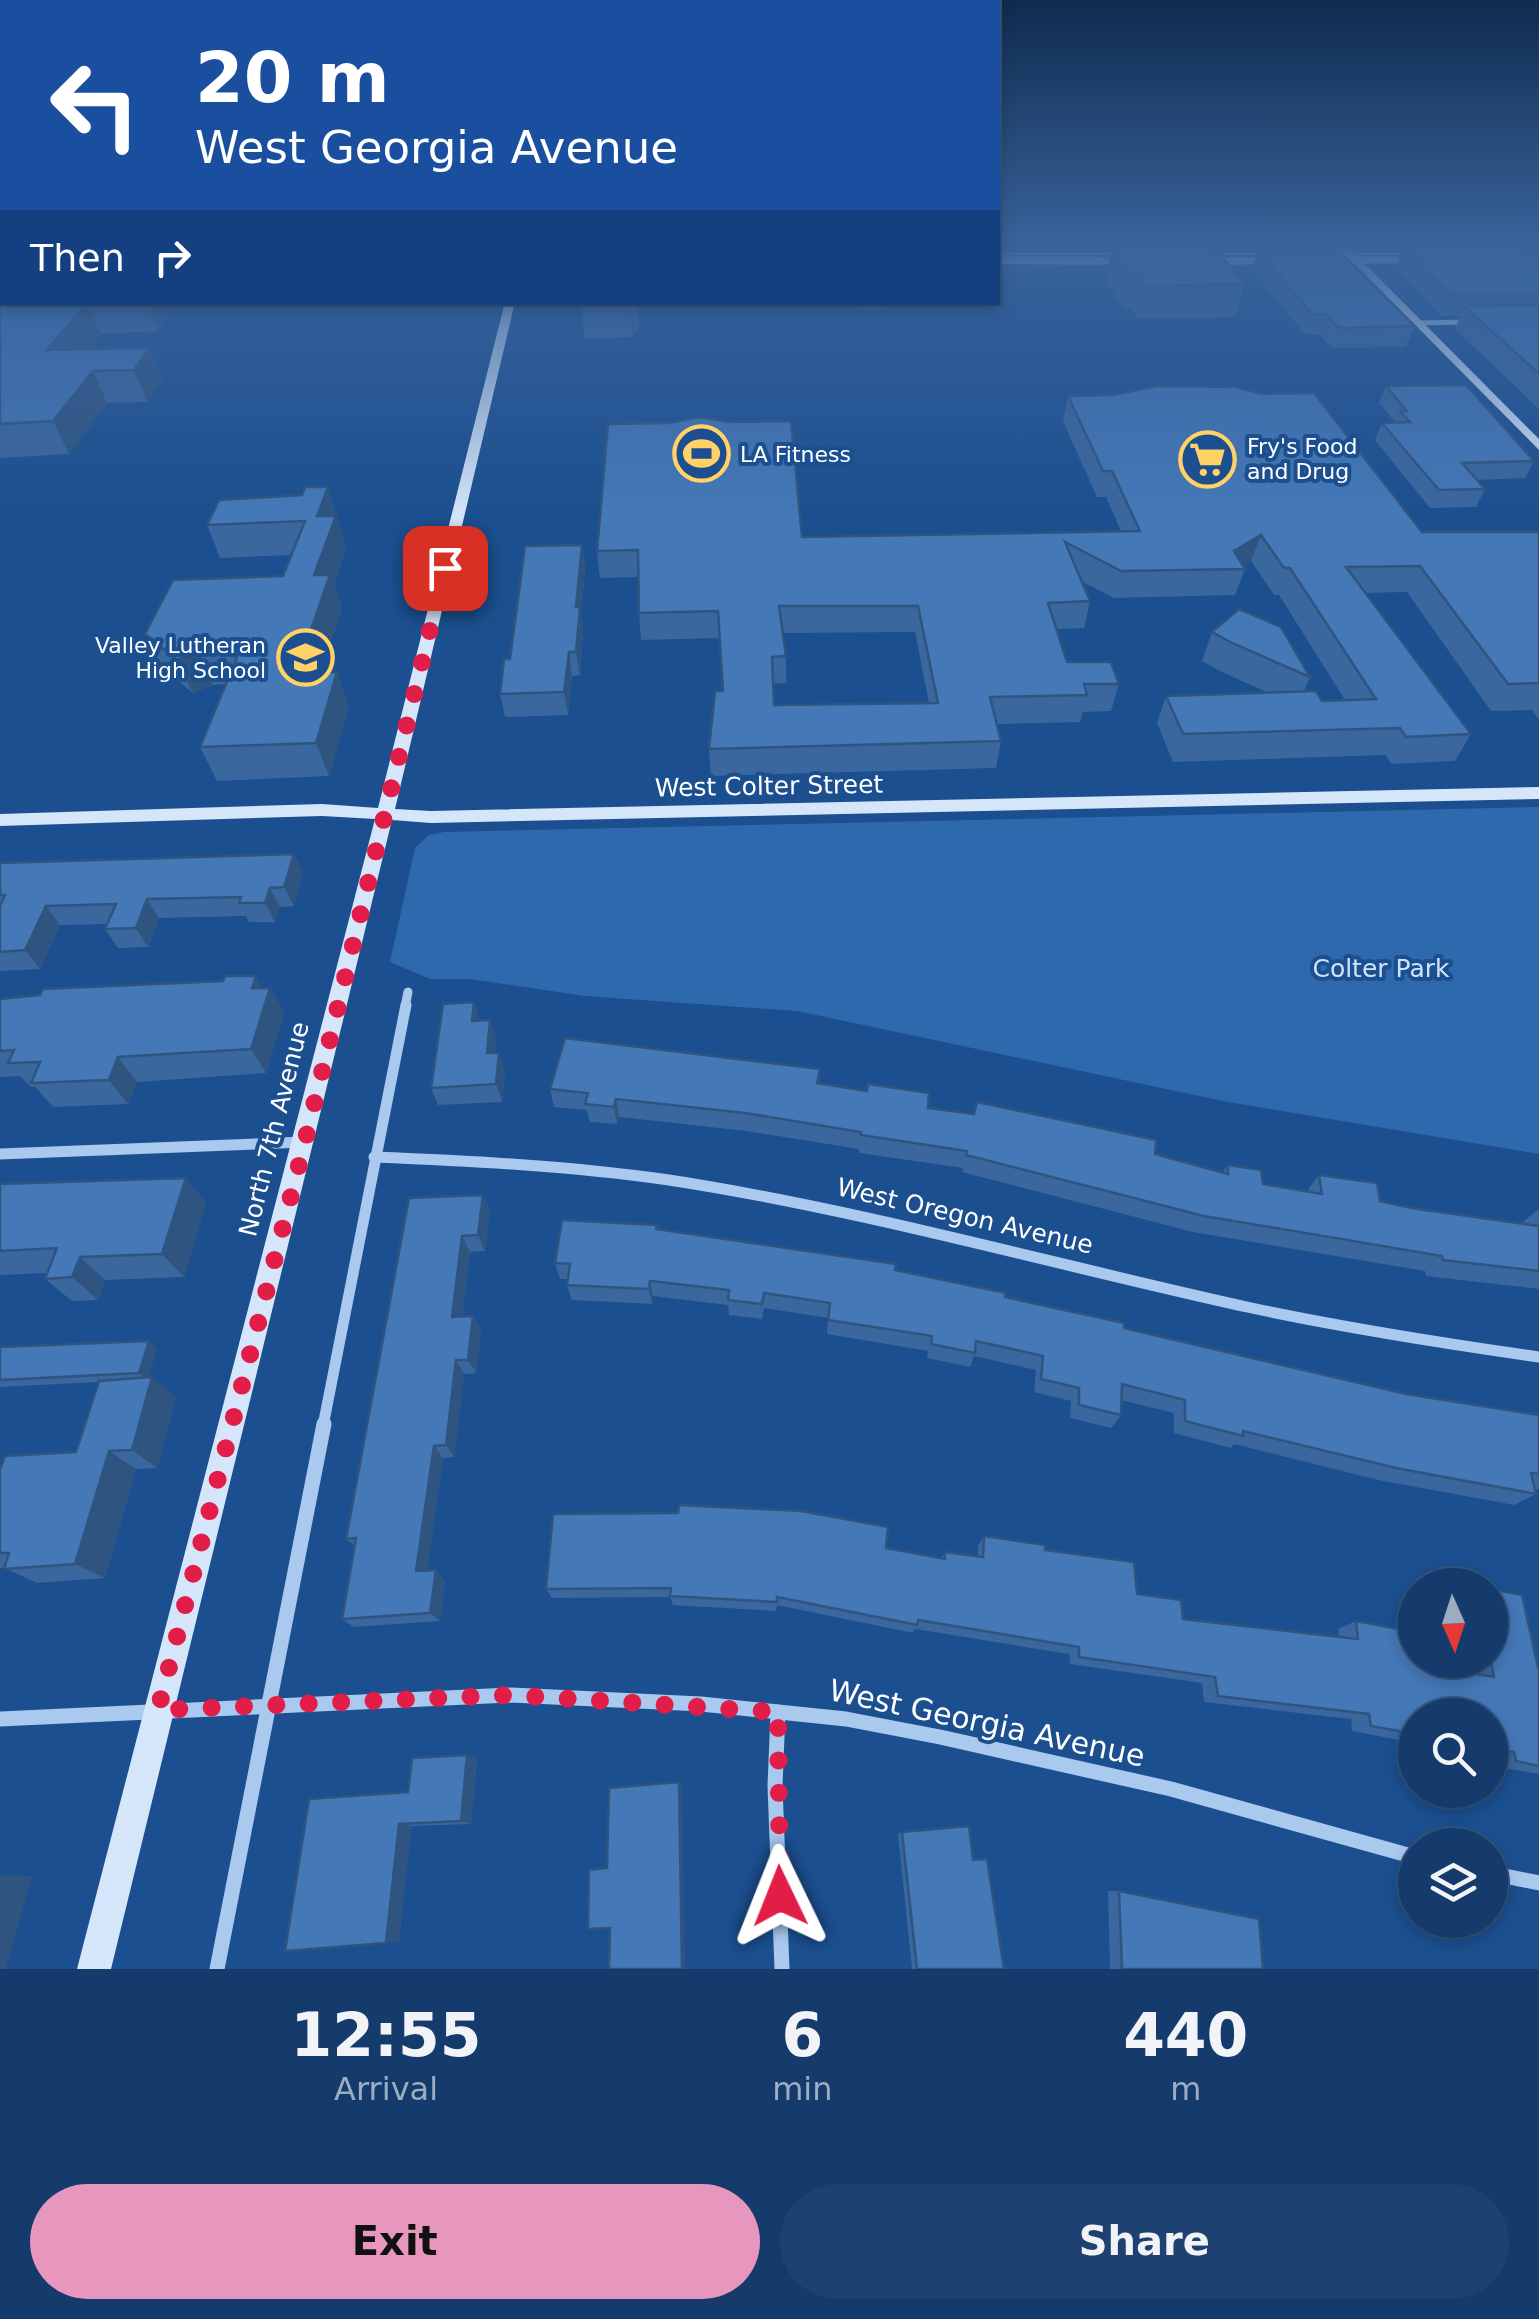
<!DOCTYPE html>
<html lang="en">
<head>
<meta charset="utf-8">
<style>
	body { margin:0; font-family:"DejaVu Sans",sans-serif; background:#1d4271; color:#f1f3f6; height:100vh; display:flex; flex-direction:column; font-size:38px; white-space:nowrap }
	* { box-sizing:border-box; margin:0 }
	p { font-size:32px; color:#9dadc1 }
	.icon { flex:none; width:55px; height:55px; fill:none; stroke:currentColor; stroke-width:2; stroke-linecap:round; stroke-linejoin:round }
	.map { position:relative; height:1969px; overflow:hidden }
	.details { display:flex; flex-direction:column; background:#143b6b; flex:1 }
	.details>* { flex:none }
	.top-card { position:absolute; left:0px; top:0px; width:1000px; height:305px; box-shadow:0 5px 15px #0003,0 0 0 2px #33557e; background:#1a4fa0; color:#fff; overflow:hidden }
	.needle { width:65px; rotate:177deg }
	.fabs { position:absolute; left:1398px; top:1568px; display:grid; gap:20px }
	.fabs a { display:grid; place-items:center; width:110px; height:110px; border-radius:50%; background:#143b6b; box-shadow:0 5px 15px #0003,0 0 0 2px #33557e; font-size:50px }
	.pin { position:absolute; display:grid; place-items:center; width:85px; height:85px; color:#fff; margin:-42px; border-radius:20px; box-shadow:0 5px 15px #0006 }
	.me { position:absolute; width:110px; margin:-55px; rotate:358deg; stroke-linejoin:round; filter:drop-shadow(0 0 8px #0008) }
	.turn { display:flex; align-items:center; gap:35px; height:210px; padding:0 30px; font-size:45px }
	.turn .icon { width:130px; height:130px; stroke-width:2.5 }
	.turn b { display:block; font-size:70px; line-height:85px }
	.then { display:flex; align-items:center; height:95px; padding:0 30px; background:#0003; gap:20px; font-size:38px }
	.eta { display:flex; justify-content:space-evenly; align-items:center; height:170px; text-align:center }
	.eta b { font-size:60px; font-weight:700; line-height:70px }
	.cta { display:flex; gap:20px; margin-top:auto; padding:20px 30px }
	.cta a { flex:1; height:115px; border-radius:60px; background:#e797bd; color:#111; font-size:40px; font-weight:700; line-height:115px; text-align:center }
	.cta a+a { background:#1d4271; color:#f1f3f6 }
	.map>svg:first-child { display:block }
	.green { fill:#2e69ad }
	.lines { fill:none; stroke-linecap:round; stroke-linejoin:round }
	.street-far3 { stroke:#a9c9ee; stroke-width:5 }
	.street-far2 { stroke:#a9c9ee; stroke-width:9 }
	.street-far1 { stroke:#a9c9ee; stroke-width:11 }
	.street { stroke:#a9c9ee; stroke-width:15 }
	.secondary { fill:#d6e6fa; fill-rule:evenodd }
	.primary { fill:#f0f6ff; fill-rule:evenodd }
	.tram { stroke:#fff; stroke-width:2.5 }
	.wall { fill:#3a679d; fill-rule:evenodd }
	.shaded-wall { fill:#305480 }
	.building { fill:#4478b7; stroke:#305480; stroke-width:2.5; fill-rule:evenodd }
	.route { stroke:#e11d48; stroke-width:18; stroke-dasharray:0 32.4 }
	.labels { text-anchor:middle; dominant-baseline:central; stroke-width:8; stroke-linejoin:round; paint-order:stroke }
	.far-poi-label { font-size:22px; fill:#fff; stroke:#1b4f8f; text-anchor:start }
	.street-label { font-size:25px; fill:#fff; stroke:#1b4f8f }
	.park-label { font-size:25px; fill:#cfe3fa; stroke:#1b4f8f }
	.near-street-label { font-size:30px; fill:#fff; stroke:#1b4f8f }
</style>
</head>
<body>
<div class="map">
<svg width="1539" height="1969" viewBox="0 0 1539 1969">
	<rect width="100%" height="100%" fill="#1b4f8f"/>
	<polygon class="green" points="1539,807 1539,1154 1228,1102 797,1011 585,996 470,979 430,979 390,962 415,848 429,835 444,832"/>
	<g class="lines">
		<polyline class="street-far3" points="1417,323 1468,322"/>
		<polyline class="street-far2" points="405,1007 408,992"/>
		<g class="street-far1">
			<polyline points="0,1154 304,1142"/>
			<path d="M374,1157C473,1161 571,1166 669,1180C864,1210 1055,1265 1247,1307C1344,1328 1441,1343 1539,1357"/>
			<polyline points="323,1426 406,1005"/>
		</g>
		<g class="street">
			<polyline points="778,1712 775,1786 782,1969"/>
			<polyline points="0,1719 511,1695 701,1704 846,1719 940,1737 1171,1789 1415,1857"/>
			<polyline points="1490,1873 1539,1883"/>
			<polyline points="217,1969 324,1424"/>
		</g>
		<g class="secondary">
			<polygon points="1333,242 1343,242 1539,439 1539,450"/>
			<polygon points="505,302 515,302 395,809 431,811 1539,787 1539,799 431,823 392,820 111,1969 77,1969 375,819 322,816 0,826 0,814 322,804 378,808"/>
		</g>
		<g class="primary">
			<polygon points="1112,242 1220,242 1223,245 1217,248 1117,247"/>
			<polygon points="1402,242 1539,242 1539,246 1407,247"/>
			<polygon points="2,250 2,258 0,259 0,251"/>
			<polygon points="998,256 1142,257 1148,261 1142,265 998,264"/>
			<polygon points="1432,256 1436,263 1192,265 1186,261 1192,257"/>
		</g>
		<g class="tram">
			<polyline points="998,254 1137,254"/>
			<polyline points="1192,254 1427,254"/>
		</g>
	</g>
	<g class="wall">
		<polygon points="1112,247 1244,284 1235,317 1138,319 1131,308 1123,308 1105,279"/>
		<polygon points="1404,247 1539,254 1539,409 1455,329 1460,316 1442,316 1396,268"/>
		<polygon points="1258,251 1414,326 1406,347 1332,348 1319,334 1305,334 1252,270"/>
		<polygon points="0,269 2,302 266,302 264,305 176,307 158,331 100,334 88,349 163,380 148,402 107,403 69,454 0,458"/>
		<polygon points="581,302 643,302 639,331 634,331 633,337 584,339"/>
		<polygon points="854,302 887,302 886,310 855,309"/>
		<polygon points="1386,386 1534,461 1525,478 1477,480 1485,489 1476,507 1430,508 1375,440 1382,423 1395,422 1379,403"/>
		<path d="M1068,396L1422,532H1539V720L1532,710L1491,711L1407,592L1365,593L1471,734L1455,761L1391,764L1386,755L1173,762L1157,723L1166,696L1266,692L1222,672L1202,661L1212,632L1310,677L1304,691L1322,701L1345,700L1279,595H1274L1251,561L1243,566L1245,569L1235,595L1114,598L1081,581L1090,601L1084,628L1056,629L1067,662L1119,684L1111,711L1083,712L1080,722L997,724L1001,741L996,768L711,776L709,749L722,691L719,638L641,640L639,613L638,577L600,578L597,551L802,537L1121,531L1106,497H1097L1063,421ZM915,632L929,703L774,705L773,684L786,683V656L783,633Z"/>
		<polygon points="328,487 346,548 334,585 342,608 320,672 349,705 329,776 217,781 200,747 226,684 213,685 193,693 162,668 145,634 283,576 292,555 220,558 207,525"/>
		<polygon points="582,545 585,568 581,613 583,630 580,675 572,676 568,715 505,717 500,694 510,659"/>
		<polygon points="294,854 303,874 294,906 280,907 275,922 249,922 246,916 159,918 148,947 118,948 105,929 107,924 60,925 40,969 0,971 0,863"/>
		<polygon points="270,988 284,1013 266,1073 137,1082 128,1104 53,1107 35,1087 31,1087 20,1076 0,1077 0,999"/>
		<polygon points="480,1021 496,1038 495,1053 505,1071 502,1102 438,1105 431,1088"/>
		<polygon points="820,1069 819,1083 928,1108 973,1114 977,1102 1155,1154 1223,1172 1228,1165 1263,1184 1307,1191 1319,1175 1380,1201 1411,1208 1522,1223 1537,1210 1539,1210 1539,1289 1426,1276 1425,1271 1193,1232 962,1172 963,1168 859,1153 859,1149 746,1131 619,1117 617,1124 590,1122 587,1110 554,1107 550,1089"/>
		<polygon points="0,1184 206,1203 184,1277 105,1280 98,1300 72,1301 45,1279 47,1273 0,1275"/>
		<polygon points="483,1195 490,1211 485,1251 470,1252 462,1317 473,1316 481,1331 476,1373 464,1374 454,1457 443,1458 427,1571 445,1580 440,1621 354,1627 342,1619 355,1546 346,1539 409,1198"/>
		<polygon points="657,1225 658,1229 895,1270 1124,1328 1406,1394 1539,1415 1539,1489 1534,1489 1536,1494 1514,1505 1378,1480 1234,1444 1231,1448 1174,1433 1174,1413 1121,1400 1121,1415 1111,1428 1070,1418 1071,1401 1034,1392 1036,1370 974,1356 970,1367 927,1358 928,1351 827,1334 828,1318 764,1308 762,1319 729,1315 728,1305 653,1296 652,1304 572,1300 567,1285 568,1279 560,1279 555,1263"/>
		<polygon points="0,1347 157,1348 148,1378 176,1397 157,1468 136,1469 105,1578 37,1583 4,1568 0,1568 0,1469 76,1452 98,1382 0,1387"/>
		<polygon points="984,1536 1045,1550 1183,1619 1339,1636 1338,1629 1356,1621 1444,1668 1470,1673 1468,1660 1490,1660 1539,1667 1539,1774 1492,1766 1490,1757 1490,1715 1415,1715 1415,1743 1352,1731 1351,1719 1204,1702 1202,1683 1070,1664 1069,1654 915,1629 913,1633 777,1605 776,1611 673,1605 670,1597 552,1598 546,1589 886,1548 941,1559 945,1552 978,1556 978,1546"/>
		<polygon points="467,1755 477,1759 471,1824 411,1826 399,1941 285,1951 408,1792"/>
		<polygon points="902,1832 973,1860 1004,1969 912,1969 898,1834"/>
		<polygon points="1108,1891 1119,1891 1264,1969 1110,1969"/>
	</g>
	<g class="shaded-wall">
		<polygon points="147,302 174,302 176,307 158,331"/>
		<polygon points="631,302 634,331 633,337 631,304"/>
		<polygon points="637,302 643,302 639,331"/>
		<polygon points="87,303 100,334 62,382 47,350"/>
		<polygon points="150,348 163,380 148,402 134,370"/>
		<polygon points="93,371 107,403 69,454 53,421"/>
		<polygon points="328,487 346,548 334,585 342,608 309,707 296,673 314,575 317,516"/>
		<polygon points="1261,535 1251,561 1239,569 1234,551"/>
		<polygon points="582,545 585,568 581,613 583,630 580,675 576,652 576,607"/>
		<polygon points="198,651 213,685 193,693 177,660"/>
		<polygon points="569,652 572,676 568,715 564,692"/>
		<polygon points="337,672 349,705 329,776 316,743"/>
		<polygon points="294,854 303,874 294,906 284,887"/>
		<polygon points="270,888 280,907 275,922 265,903"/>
		<polygon points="147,899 159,918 148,947 136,928"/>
		<polygon points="46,906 60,925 40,969 25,950"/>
		<polygon points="256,976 268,996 270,988 284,1013 266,1073 251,1049 252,988"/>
		<polygon points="474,1002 480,1020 472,1021"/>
		<polygon points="490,1020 496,1038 493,1071 487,1053"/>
		<polygon points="499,1053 505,1071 502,1102 496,1084"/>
		<polygon points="118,1057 137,1082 128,1104 109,1080"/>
		<polygon points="616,1099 619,1117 617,1124 614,1107"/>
		<polygon points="186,1178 206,1203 184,1277 162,1254"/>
		<polygon points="483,1195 490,1211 485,1251 478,1235"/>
		<polygon points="462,1236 470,1252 460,1332 452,1317"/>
		<polygon points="80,1257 105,1280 98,1300 72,1277"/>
		<polygon points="650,1281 653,1296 652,1304 649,1289"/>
		<polygon points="473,1316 481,1331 476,1373 468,1360"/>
		<polygon points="149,1341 157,1348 147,1380 139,1373"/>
		<polygon points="456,1360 464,1374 454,1457 446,1445"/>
		<polygon points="152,1377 176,1397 157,1468 132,1450"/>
		<polygon points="434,1446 443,1458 426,1581 416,1571"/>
		<polygon points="109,1451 136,1469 105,1578 75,1564"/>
		<polygon points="436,1570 445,1580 440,1621 430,1613"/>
		<polygon points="467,1755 477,1759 471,1824 461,1821"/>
		<polygon points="679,1782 682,1786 685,1969 682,1969"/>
		<polygon points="399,1824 411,1826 399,1941 386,1943"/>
		<polygon points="0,1875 32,1876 6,1969 0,1969"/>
	</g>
	<g class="building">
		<polygon points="1213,245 1244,284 1145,286 1139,275 1131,276 1112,247"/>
		<polygon points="1524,245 1536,254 1539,254 1539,294 1451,294 1404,247"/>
		<polygon points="1338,250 1414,326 1339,328 1326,314 1312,314 1258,251"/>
		<polygon points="2,266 2,302 94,302 87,303 47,350 150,348 134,370 93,371 53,421 0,424 0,269"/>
		<polygon points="581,302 631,302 631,304 580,306"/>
		<polygon points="1539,305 1539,374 1464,306"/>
		<polygon points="1466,385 1534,461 1462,463 1485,489 1439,490 1382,423 1410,422 1400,411 1407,411 1386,386"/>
		<path d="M1158,386L1236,387L1261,394L1314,393L1422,532H1539V683L1508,684L1420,566L1346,567L1471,734L1406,737L1400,728L1183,734L1166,696L1316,691L1322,701L1376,699L1290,568H1284L1261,535L1234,551L1245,569L1121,571L1065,542L1090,601L1048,603L1067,662H1111L1119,684H1084L1087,695L990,697L1001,741L709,749L715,691H723L718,611L639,613L638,550L597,551L608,424L669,423L699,417L730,422L791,421L802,537L1140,531L1112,471H1103L1068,396L1113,395ZM779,606H918L938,703L774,705L772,657L786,656Z"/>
		<polygon points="305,487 328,487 317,516 336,516 314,575 330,575 296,673 337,672 316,743 200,747 240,650 198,651 177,660 145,634 173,580 283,576 305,521 207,525 219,500 302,495"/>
		<polygon points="582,545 576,607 580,607 576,652 569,652 564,692 500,694 504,659 510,659 525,546"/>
		<polygon points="1239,609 1281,627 1310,677 1232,643 1212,632"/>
		<polygon points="294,854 284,887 270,888 265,903 239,903 241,897 147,899 136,928 105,929 116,904 46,906 25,950 0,952 0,906 5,895 0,895 0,863"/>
		<polygon points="225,976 256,976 252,988 270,988 251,1049 118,1057 109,1080 31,1083 40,1062 8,1063 14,1050 0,1051 0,999 40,995 43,989 223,981"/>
		<polygon points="474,1002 472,1021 490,1020 487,1053 499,1053 496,1084 431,1088 443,1004"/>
		<polygon points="565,1038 820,1069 817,1083 867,1091 868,1084 929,1093 928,1108 974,1114 977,1102 1156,1140 1155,1154 1228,1174 1228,1165 1261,1170 1263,1184 1322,1194 1319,1175 1377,1183 1380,1201 1411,1208 1539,1226 1539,1271 1443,1260 1442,1256 1204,1216 966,1155 967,1151 861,1135 861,1132 745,1113 616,1099 614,1107 585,1104 588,1093 550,1089"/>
		<polygon points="186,1178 162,1254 80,1257 72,1277 45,1279 57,1248 0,1251 0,1184"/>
		<polygon points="483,1195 478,1235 462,1236 452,1317 473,1316 468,1360 456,1360 446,1445 434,1446 416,1571 436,1570 430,1613 342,1619 356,1538 346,1539 409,1198"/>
		<polygon points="562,1220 657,1225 656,1229 896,1264 895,1270 1006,1293 1005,1297 1124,1323 1124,1328 1406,1394 1539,1415 1539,1474 1531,1473 1536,1494 1396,1468 1243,1431 1243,1436 1185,1421 1185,1400 1122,1384 1121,1415 1079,1405 1079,1388 1041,1379 1043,1356 976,1341 975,1353 931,1344 932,1336 828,1320 830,1303 764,1293 762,1304 728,1300 729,1290 650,1281 649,1289 567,1285 570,1264 555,1263"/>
		<polygon points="149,1341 139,1373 0,1380 0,1347"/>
		<polygon points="152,1377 132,1450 109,1451 75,1564 4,1569 9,1553 0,1553 0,1469 5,1456 76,1452 99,1381"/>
		<polygon points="679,1505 801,1511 888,1527 886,1548 945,1559 945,1552 983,1557 984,1536 1045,1545 1045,1550 1134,1562 1137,1594 1181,1600 1183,1619 1358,1639 1356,1621 1415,1632 1415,1660 1442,1660 1444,1668 1494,1677 1490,1657 1490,1589 1522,1595 1538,1667 1539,1667 1539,1766 1516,1761 1514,1752 1490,1748 1490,1715 1415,1715 1415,1734 1371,1726 1369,1714 1218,1696 1215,1677 1079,1657 1079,1647 918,1620 917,1625 777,1597 777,1602 670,1596 671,1588 546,1589 553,1514 678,1513"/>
		<polygon points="467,1755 461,1821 399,1824 386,1943 285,1951 309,1799 408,1792 412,1758"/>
		<polygon points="679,1782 682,1969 609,1969 610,1928 588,1929 589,1870 607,1868 609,1788"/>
		<polygon points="969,1826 973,1860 987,1859 1004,1969 917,1969 902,1832"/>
		<polygon points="1119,1891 1259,1919 1263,1969 1122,1969"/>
	</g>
	<linearGradient id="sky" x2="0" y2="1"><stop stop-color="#0f2b4f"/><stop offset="0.47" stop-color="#39639b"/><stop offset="1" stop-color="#39639b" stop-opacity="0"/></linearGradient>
	<rect width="1539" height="518" fill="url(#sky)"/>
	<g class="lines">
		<polyline class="route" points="445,568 305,1142 158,1710 511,1695 778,1712 780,1896"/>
	</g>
	<defs>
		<symbol id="stadium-ring" viewBox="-11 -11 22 22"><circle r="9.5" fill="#1b4f8f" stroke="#ffd166" stroke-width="1.5"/><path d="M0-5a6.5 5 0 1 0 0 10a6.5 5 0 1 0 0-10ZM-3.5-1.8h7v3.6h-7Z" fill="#ffd166"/></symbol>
		<symbol id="supermarket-ring" viewBox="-11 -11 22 22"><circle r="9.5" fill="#1b4f8f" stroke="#ffd166" stroke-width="1.5"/><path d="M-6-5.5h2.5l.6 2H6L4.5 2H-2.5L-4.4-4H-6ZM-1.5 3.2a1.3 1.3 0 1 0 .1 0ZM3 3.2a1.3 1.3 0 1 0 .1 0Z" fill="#ffd166"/></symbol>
		<symbol id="school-ring" viewBox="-11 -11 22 22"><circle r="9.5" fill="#1b4f8f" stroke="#ffd166" stroke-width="1.5"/><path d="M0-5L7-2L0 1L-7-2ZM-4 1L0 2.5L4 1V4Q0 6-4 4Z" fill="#ffd166"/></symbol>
	</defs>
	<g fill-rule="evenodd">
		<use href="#stadium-ring" x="670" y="422" width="63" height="63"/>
		<use href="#supermarket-ring" x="1176" y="428" width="63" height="63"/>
		<use href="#school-ring" x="274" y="626" width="63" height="63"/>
	</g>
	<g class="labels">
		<g class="far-poi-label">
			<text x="1247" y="446">Fry's Food<tspan x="1247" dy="25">and Drug</tspan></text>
			<text x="740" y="454">LA Fitness</text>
			<text x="266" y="645" text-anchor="end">Valley Lutheran<tspan x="266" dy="25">High School</tspan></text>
		</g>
		<g class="street-label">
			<text transform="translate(769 786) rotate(-1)">West Colter Street</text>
			<text transform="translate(274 1129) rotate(-76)">North 7th Avenue</text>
			<text transform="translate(965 1216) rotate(13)">West Oregon Avenue</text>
		</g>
		<g class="park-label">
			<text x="1381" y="968">Colter Park</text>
		</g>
		<g class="near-street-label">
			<text transform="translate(987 1723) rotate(12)">West Georgia Avenue</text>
		</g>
	</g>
</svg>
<div class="fabs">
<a><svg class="needle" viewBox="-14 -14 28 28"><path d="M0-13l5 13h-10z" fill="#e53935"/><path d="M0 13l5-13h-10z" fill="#9dadc1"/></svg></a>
<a><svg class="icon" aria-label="search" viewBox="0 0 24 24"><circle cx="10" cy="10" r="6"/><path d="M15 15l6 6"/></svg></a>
<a><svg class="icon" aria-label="layers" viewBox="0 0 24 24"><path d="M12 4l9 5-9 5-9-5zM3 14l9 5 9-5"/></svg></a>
</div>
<div class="pin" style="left:445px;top:568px;background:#d93025"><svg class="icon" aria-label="arrive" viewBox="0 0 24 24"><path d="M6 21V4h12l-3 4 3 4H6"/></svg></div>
<svg class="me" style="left:780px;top:1896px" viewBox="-20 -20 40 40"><path d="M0-17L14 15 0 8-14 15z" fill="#e11d48" stroke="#fff" stroke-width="4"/></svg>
<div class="top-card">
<div class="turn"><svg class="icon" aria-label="left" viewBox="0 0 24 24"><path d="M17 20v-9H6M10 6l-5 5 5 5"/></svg><div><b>20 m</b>West Georgia Avenue</div></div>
<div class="then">Then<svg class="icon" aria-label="right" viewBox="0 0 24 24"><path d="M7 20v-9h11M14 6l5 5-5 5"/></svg></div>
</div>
</div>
<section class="details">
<div class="eta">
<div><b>12:55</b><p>Arrival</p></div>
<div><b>6</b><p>min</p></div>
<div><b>440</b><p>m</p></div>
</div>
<div class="cta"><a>Exit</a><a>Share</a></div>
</section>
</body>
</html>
